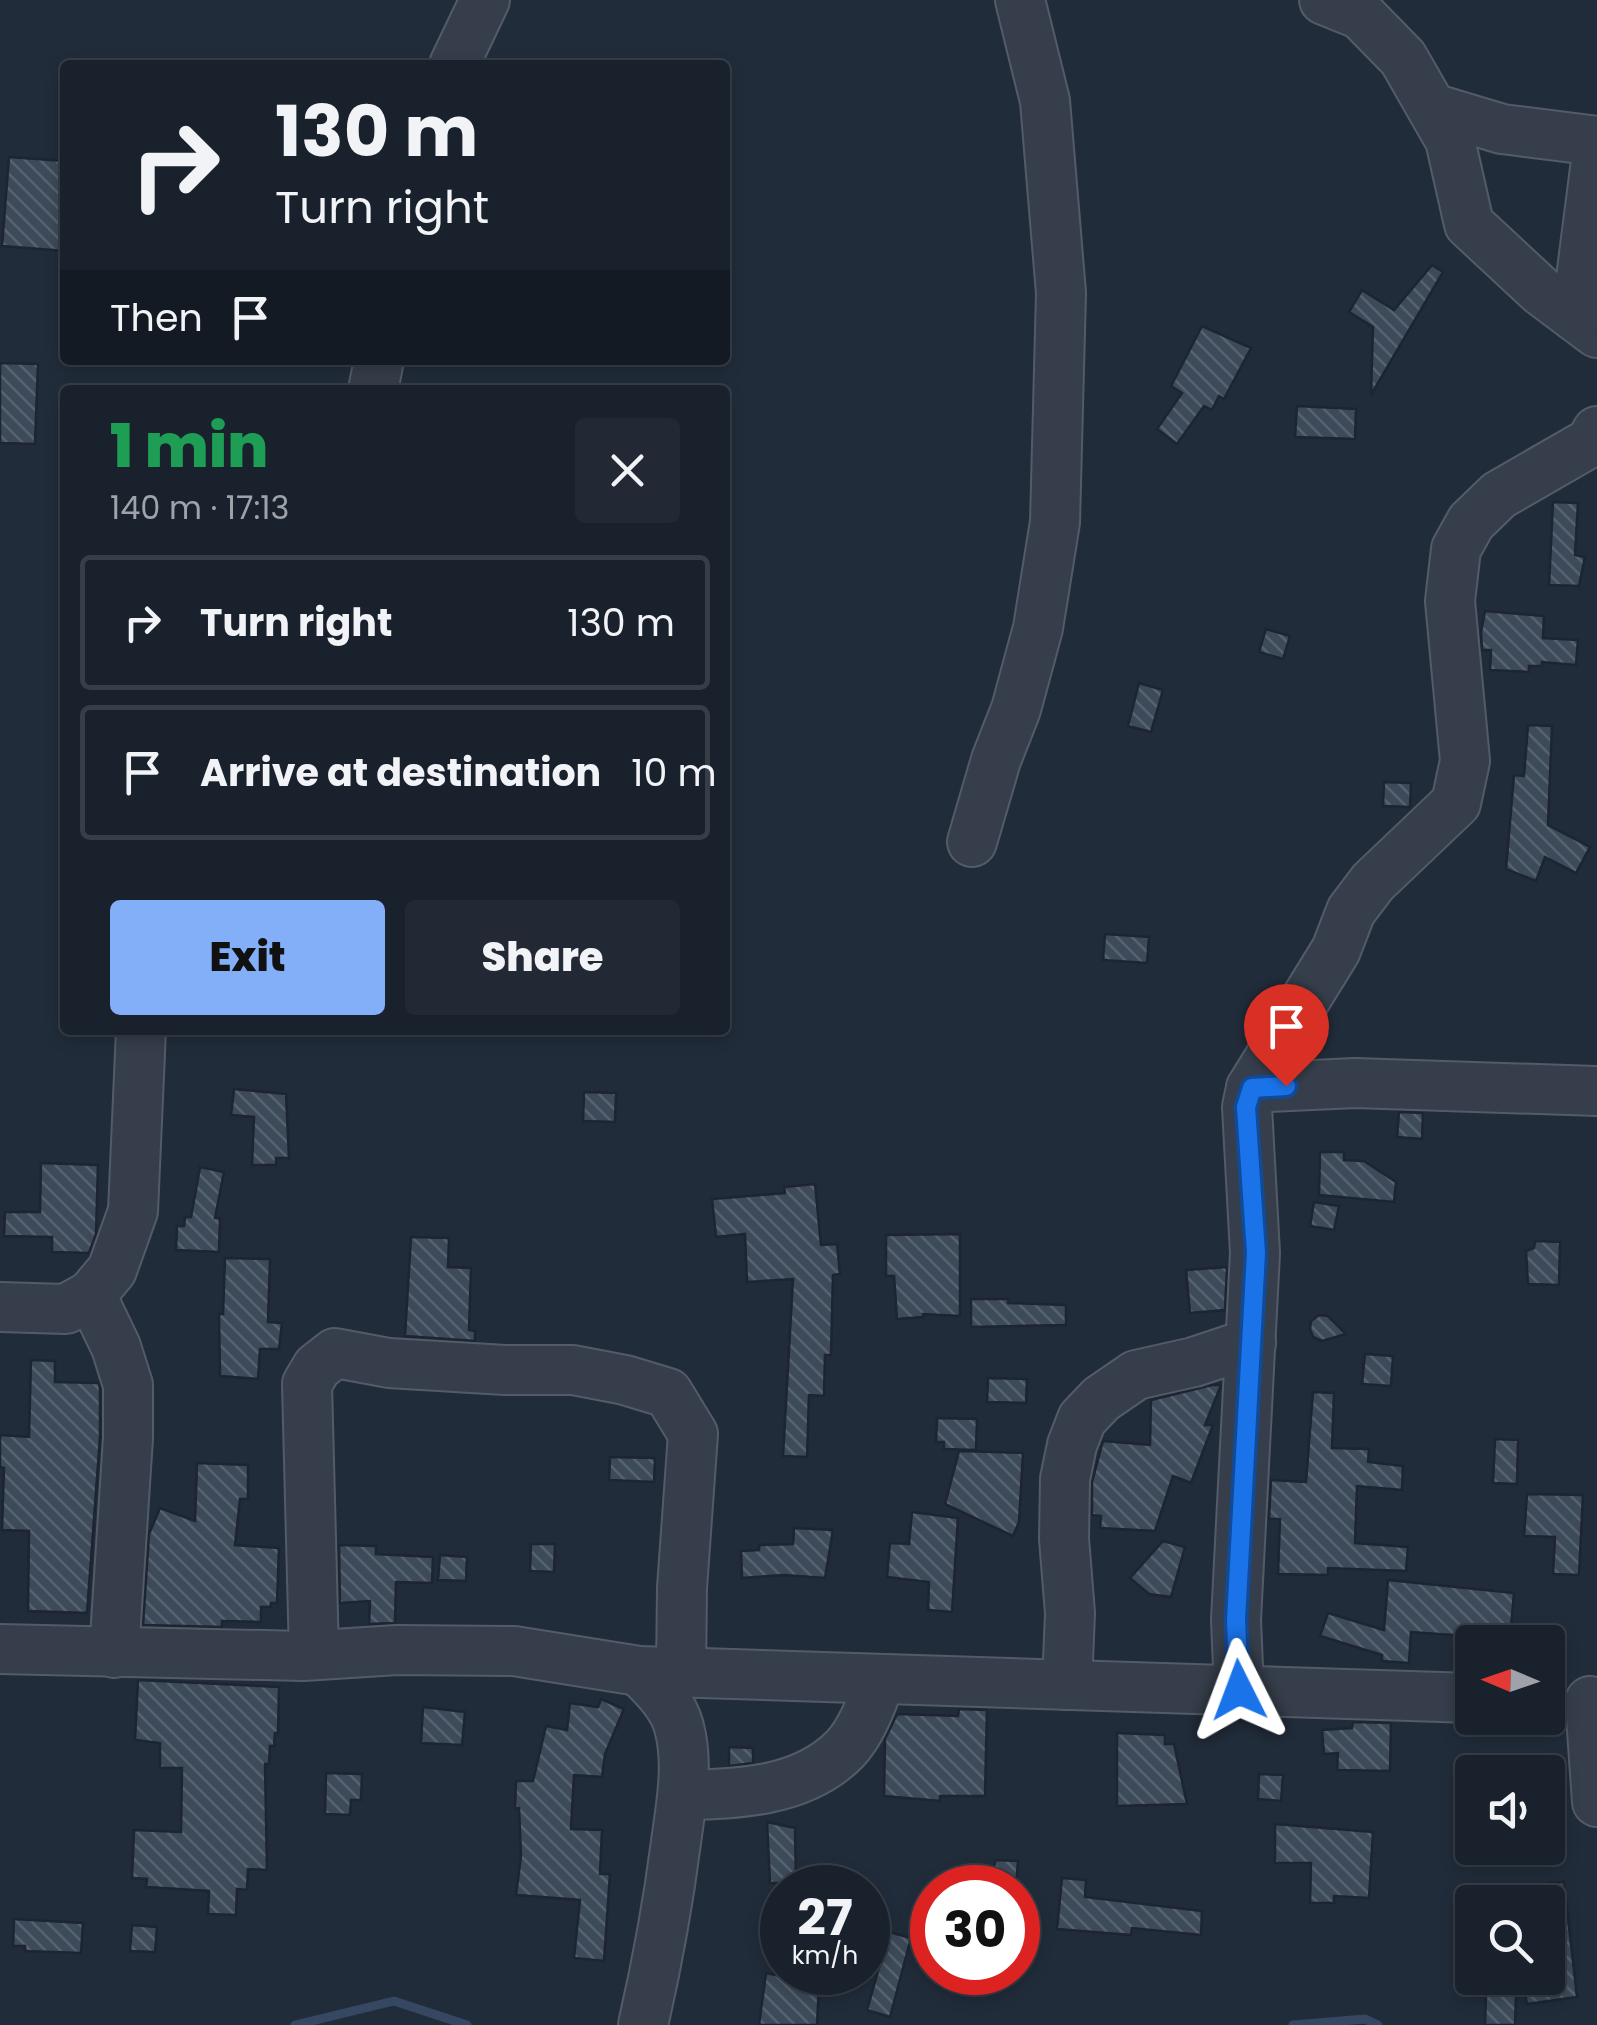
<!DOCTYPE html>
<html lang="en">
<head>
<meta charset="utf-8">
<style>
	body { margin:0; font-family:Poppins,sans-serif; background:#222934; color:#f1f3f6; height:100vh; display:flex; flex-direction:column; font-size:38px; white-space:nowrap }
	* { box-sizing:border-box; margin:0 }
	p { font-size:32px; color:#9fa3a9 }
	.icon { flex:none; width:55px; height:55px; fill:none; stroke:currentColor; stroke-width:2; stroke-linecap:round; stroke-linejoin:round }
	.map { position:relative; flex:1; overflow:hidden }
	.drawer { position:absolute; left:60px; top:385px; width:670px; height:650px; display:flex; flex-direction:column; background:#19212c; border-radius:10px; box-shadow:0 5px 15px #0003,0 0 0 2px #373e48 }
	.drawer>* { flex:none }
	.hud { position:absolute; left:60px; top:60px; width:670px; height:305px; border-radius:10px; box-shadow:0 5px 15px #0003,0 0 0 2px #373e48; background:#19212c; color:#f1f3f6; overflow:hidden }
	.needle { width:65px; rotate:272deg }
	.tools { position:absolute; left:1455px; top:1625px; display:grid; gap:20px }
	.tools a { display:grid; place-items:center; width:110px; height:110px; border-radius:10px; background:#19212c; box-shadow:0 5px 15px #0003,0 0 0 2px #373e48; font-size:50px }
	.speed { position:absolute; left:760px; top:1865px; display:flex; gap:20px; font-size:50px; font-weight:700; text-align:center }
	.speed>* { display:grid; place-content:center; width:130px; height:130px; border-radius:50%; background:#19212c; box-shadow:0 5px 15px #0003,0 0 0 2px #373e48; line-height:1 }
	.speed small { font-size:25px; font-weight:400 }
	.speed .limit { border:15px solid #d22; background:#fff; color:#111 }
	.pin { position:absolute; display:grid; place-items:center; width:85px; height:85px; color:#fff; margin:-102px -42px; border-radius:50% 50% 50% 0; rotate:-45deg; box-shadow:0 0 10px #0007 }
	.pin .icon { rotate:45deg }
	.me { position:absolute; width:110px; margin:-55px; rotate:357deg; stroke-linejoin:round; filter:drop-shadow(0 0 8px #0008) }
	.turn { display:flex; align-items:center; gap:35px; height:210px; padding:0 50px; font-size:45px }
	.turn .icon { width:130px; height:130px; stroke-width:2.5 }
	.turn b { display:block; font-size:70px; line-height:85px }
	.then { display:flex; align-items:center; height:95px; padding:0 50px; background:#0003; gap:20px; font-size:38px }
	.round { display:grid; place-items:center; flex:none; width:105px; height:105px; border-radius:10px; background:#222934 }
	.overview { display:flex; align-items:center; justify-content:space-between; height:170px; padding:0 50px }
	h1 { font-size:60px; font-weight:800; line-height:75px; color:#1e9e55 }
	.cta { display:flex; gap:20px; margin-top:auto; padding:20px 50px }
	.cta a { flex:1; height:115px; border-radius:10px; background:#83aff8; color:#111; font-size:40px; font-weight:800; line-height:115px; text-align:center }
	.cta a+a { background:#222934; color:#f1f3f6 }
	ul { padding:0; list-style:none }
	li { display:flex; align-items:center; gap:30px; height:135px; margin:0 20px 15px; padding:0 30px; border:5px solid #373e48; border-radius:10px }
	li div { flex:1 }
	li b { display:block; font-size:38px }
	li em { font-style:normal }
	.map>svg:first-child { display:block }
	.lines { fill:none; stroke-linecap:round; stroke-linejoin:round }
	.stream { stroke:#354761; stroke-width:9 }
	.building { fill:url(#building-back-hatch); stroke:#1c2531; stroke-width:2.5 }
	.minor-casing { stroke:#535b68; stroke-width:52 }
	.minor { stroke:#353e4a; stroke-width:48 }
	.route-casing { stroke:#114b97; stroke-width:25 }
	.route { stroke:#1a73e8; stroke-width:18 }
</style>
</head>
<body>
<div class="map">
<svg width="1597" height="2025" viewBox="0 0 1597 2025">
	<defs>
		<pattern id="building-back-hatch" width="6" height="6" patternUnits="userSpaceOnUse" patternTransform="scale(2.5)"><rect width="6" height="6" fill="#3d4a59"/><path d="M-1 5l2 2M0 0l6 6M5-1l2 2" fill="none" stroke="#56626f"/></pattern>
	</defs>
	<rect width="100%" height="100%" fill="#212c3a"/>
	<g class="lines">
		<g class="stream">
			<polyline points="295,2025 394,2001 467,2025"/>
			<polyline points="1293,2025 1365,2019 1378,2025"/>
		</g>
	</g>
	<g class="building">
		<polygon points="9,157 65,161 65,251 2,246"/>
		<polygon points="1432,265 1443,272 1371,395 1373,327 1349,312 1362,290 1394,310"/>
		<polygon points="1202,326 1251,348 1224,399 1219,396 1212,410 1204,406 1177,444 1157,429 1182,393 1171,386"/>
		<polygon points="0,363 38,364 35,444 0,443"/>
		<polygon points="1297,406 1356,409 1355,439 1295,437"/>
		<polygon points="1553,502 1578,503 1575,555 1585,557 1579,586 1549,585"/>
		<polygon points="1485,611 1544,616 1543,638 1578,640 1576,665 1542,662 1542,666 1529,666 1529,672 1490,670 1491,650 1482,650 1481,632"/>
		<polygon points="1266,629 1290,636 1283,659 1259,652"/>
		<polygon points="1139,683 1163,690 1151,732 1128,726"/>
		<polygon points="1528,725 1552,726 1548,825 1590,847 1576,873 1545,857 1536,881 1506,869 1514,775 1524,776"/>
		<polygon points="1384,782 1411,783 1410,807 1383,806"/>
		<polygon points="1105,934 1149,937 1147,963 1103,960"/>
		<polygon points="234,1089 286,1094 289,1158 276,1158 276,1165 252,1165 254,1117 231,1115"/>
		<polygon points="584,1092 616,1093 615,1122 583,1121"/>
		<polygon points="1399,1112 1423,1113 1422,1139 1397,1137"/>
		<polygon points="1320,1152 1344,1152 1344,1160 1364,1161 1396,1182 1394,1202 1319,1195"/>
		<polygon points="41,1163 98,1165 96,1234 89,1253 52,1252 52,1237 4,1236 5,1212 40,1212"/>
		<polygon points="200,1167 224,1172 215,1218 220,1218 219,1252 176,1250 177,1226 184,1226 185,1217 191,1217"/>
		<polygon points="815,1184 821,1245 837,1244 840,1274 833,1275 831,1355 825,1355 824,1396 809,1395 807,1457 783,1456 793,1279 747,1282 745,1234 716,1237 712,1199 785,1193 784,1187"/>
		<polygon points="1314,1202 1339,1206 1334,1230 1310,1226"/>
		<polygon points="960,1234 960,1316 923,1314 923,1317 897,1319 894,1276 886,1276 886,1235"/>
		<polygon points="411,1237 449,1238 448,1267 471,1268 469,1330 475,1331 475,1341 405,1336"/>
		<polygon points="1535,1241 1560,1242 1559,1285 1528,1284 1526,1251 1534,1248"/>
		<polygon points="225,1258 270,1259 268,1322 282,1323 279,1349 260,1349 258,1379 220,1376 219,1314 223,1314"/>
		<polygon points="1227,1267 1225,1310 1190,1313 1186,1270"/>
		<polygon points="971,1299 1008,1299 1008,1303 1066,1305 1066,1325 971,1327"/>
		<polygon points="1319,1315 1328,1316 1346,1334 1322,1341 1313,1337 1310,1329 1311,1321"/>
		<polygon points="1365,1354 1393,1356 1391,1386 1362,1384"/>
		<polygon points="31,1360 55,1361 55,1382 99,1383 100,1389 100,1437 87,1613 28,1611 29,1531 2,1530 4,1468 0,1467 0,1435 29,1437"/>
		<polygon points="988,1378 1027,1379 1026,1403 987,1402"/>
		<polygon points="1212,1385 1221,1385 1205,1425 1213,1425 1191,1483 1173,1476 1155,1531 1100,1528 1101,1516 1092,1515 1092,1482 1103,1441 1150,1445 1151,1400"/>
		<polygon points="1313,1392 1334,1393 1332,1448 1369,1449 1368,1462 1403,1466 1402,1490 1357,1486 1355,1543 1408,1547 1406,1571 1328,1568 1328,1575 1278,1574 1280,1519 1269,1519 1271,1480 1306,1482"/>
		<polygon points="937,1418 977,1419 976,1450 944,1449 944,1442 936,1442"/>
		<polygon points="1495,1439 1518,1440 1517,1484 1493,1483"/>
		<polygon points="959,1451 1023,1453 1019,1522 1013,1536 945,1504"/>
		<polygon points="610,1457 655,1458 654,1482 609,1480"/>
		<polygon points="197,1463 248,1465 248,1499 240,1499 235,1545 279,1548 277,1603 271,1603 270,1607 261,1607 261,1622 222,1621 222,1627 143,1625 149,1534 160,1508 195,1521"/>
		<polygon points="1527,1494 1583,1495 1579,1575 1553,1574 1555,1537 1524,1536"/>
		<polygon points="912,1512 958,1518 952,1612 928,1610 929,1582 887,1577 890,1543 909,1544"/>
		<polygon points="794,1528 833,1530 825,1578 784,1575 742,1578 741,1551 759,1550 759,1545 793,1544"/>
		<polygon points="1163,1541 1185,1547 1171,1597 1149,1594 1130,1578"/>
		<polygon points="531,1544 555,1544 554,1572 530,1571"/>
		<polygon points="339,1545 376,1546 376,1554 433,1557 432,1583 396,1582 395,1623 369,1624 370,1601 340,1603"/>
		<polygon points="440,1555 467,1557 466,1581 438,1580"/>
		<polygon points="1388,1580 1514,1593 1510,1639 1411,1632 1409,1663 1382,1661 1382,1655 1320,1636 1328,1613 1384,1630"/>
		<polygon points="138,1680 279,1687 278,1733 275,1733 274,1746 270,1746 269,1764 265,1764 267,1870 248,1869 247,1890 237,1889 236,1915 208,1914 209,1891 146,1887 147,1879 132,1878 134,1830 181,1832 182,1768 160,1768 160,1743 135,1740"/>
		<polygon points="601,1699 624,1709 605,1754 602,1777 574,1775 571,1829 602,1830 600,1874 610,1874 604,1961 574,1958 580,1900 516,1895 521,1856 519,1808 515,1808 516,1781 533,1781 546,1726 567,1730 570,1703 598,1707"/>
		<polygon points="423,1707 465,1712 462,1745 421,1743"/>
		<polygon points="959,1709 987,1710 985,1796 940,1796 940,1801 884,1796 885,1739 897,1714 958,1716"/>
		<polygon points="1353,1722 1391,1723 1390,1771 1337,1770 1338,1753 1324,1754 1322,1730 1352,1728"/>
		<polygon points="1117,1733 1165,1735 1165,1744 1174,1744 1187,1804 1117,1806"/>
		<polygon points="729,1747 753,1748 753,1763 729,1766"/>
		<polygon points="326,1773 362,1774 361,1800 351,1800 350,1815 325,1814"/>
		<polygon points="1259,1774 1283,1775 1281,1801 1258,1799"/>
		<polygon points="767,1822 795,1828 796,1883 770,1883"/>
		<polygon points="1275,1824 1373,1832 1369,1898 1334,1896 1334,1903 1310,1903 1311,1863 1275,1863"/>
		<polygon points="995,1860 1018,1861 1016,1886 993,1884"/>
		<polygon points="1062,1878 1086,1880 1085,1897 1202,1911 1201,1935 1132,1928 1131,1935 1057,1929"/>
		<polygon points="1564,1882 1577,1997 1527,2004 1522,1979 1548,1978 1548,1883"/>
		<polygon points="14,1919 83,1923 81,1953 25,1951 25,1946 13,1946"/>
		<polygon points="132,1925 157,1927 155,1952 130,1951"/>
		<polygon points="889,1932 911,1938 890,2017 867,2010"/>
		<polygon points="766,1973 819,1984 817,2025 759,2025"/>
		<polygon points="1486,1994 1516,1995 1515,2025 1485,2025"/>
	</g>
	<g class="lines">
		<defs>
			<g id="minor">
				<polyline points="1324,0 1361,15 1403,58 1450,140 1469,224 1541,291 1597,333"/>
				<polyline points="454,65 485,0"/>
				<polyline points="1432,108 1502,129 1597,141"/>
				<polyline points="1576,317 1597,153"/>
				<polyline points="373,390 379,360"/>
				<polyline points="972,842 996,760 1016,709 1038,628 1055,522 1061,293 1045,101 1020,0"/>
				<polyline points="1251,1088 1355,1083 1597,1091"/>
				<polyline points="91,1295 116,1347 128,1385 128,1438 114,1653"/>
				<polyline points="0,1307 66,1309 91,1295 112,1270 133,1211 141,1030"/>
				<polyline points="0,1649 303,1656 397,1650 514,1651 639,1671 1472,1698"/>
				<polyline points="314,1655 307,1384 317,1367 335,1353 389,1363 505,1370 573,1370 625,1380 668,1393 693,1434 682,1588 681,1672"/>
				<path d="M639,1671C655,1687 673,1704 679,1727C689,1764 681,1805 676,1842C668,1904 657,1964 643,2025"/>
				<polyline points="1067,1685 1070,1613 1064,1539 1065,1479 1072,1445 1082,1419 1101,1399 1136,1375 1194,1362 1251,1343"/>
				<polyline points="1239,1690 1236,1620 1255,1253 1247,1107 1251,1088 1336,950 1351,911 1373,882 1456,803 1465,761 1450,601 1456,549 1471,522 1499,495 1591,442 1597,431"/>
				<polyline points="1590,1701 1597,1802"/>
				<path d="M683,1795C738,1794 803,1792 845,1749C862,1731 872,1702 881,1679"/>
			</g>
		</defs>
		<use href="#minor" class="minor-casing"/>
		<use href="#minor" class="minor"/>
	</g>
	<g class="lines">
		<defs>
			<polyline id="route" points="1239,1690 1236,1620 1256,1253 1246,1107 1252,1088 1286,1086"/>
		</defs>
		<use href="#route" class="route-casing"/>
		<use href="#route" class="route"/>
	</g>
</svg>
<div class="tools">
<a><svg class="needle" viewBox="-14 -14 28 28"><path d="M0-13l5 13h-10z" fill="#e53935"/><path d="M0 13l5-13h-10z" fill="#9fa3a9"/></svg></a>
<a><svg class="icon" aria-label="sound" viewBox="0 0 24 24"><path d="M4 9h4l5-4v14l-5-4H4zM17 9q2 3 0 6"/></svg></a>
<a><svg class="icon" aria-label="search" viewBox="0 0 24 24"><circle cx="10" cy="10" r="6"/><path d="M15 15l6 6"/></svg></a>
</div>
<div class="speed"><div>27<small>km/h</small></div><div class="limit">30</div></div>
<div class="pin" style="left:1286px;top:1086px;background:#d93025"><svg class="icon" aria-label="arrive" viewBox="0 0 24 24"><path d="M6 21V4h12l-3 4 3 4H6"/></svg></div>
<svg class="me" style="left:1239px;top:1690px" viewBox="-20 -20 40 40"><path d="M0-17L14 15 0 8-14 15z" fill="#1a73e8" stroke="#fff" stroke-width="4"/></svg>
<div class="hud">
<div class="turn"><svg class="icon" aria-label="right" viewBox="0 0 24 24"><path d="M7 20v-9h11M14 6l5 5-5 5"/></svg><div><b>130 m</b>Turn right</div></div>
<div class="then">Then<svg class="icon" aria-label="arrive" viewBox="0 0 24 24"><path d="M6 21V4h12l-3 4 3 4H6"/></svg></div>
</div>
<section class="drawer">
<div class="overview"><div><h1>1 min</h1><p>140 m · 17:13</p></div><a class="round"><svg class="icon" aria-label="close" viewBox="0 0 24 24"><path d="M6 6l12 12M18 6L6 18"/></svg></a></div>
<ul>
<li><svg class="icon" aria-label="right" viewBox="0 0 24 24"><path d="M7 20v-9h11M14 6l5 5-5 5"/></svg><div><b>Turn right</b></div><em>130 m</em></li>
<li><svg class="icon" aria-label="arrive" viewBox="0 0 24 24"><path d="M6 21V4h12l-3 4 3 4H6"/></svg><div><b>Arrive at destination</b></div><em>10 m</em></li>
</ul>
<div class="cta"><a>Exit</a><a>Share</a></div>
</section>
</div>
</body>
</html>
